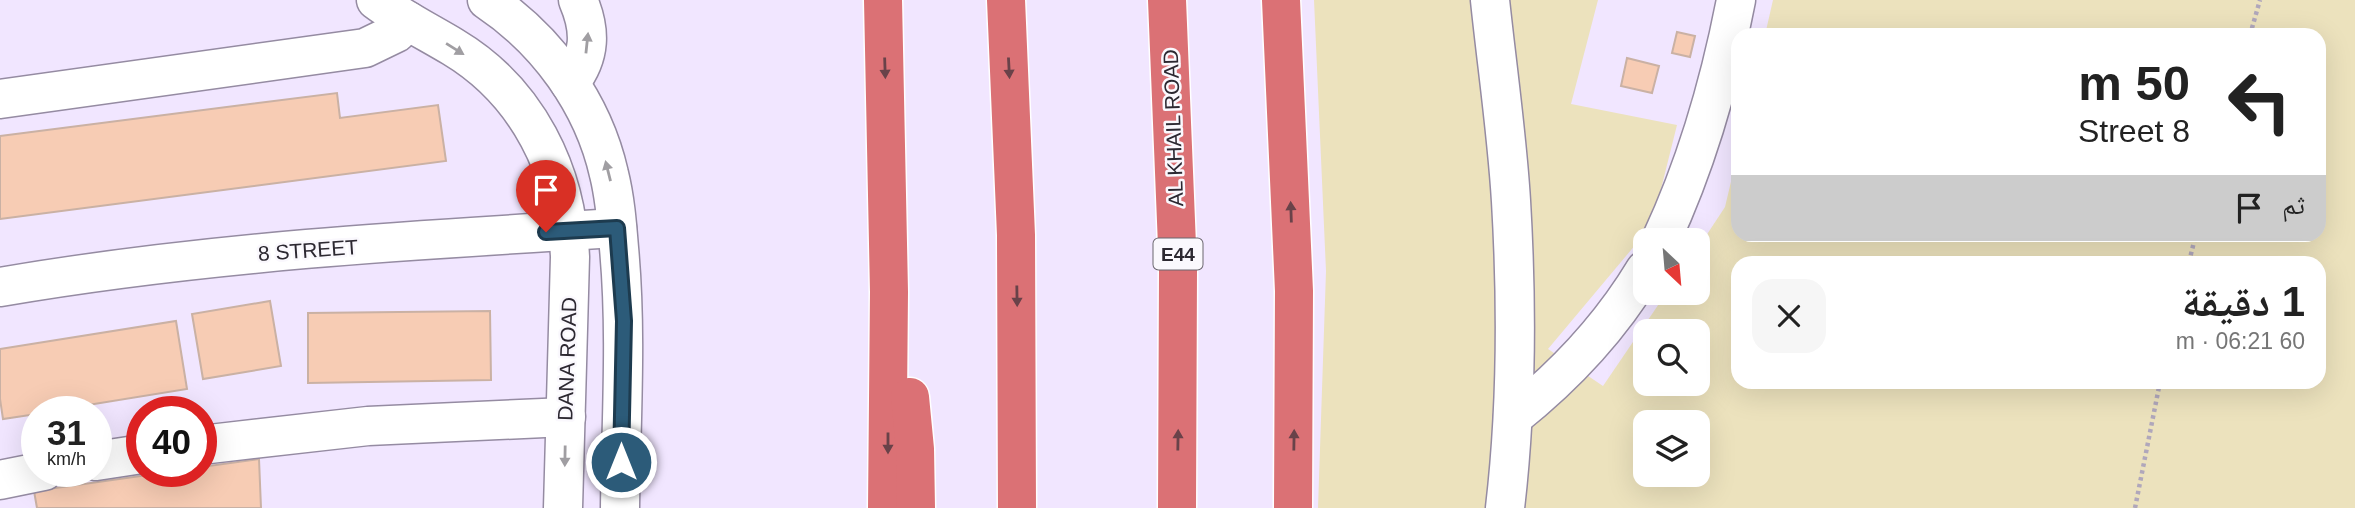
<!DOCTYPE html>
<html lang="ar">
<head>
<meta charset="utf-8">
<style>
	body { margin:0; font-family:Helvetica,"Noto Naskh Arabic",sans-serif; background:#f6f6f6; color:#222; direction:rtl; height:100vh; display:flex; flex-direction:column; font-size:26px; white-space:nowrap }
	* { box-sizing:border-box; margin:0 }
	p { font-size:23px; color:#767676 }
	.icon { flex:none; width:38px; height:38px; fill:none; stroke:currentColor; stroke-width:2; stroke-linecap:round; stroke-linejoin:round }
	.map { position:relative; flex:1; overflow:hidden; direction:ltr }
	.panel { position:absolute; left:1731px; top:256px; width:595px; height:133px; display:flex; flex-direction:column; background:#fff; border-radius:21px; box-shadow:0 7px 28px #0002; direction:rtl }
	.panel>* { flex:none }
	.top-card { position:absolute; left:1731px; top:28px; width:595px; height:214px; border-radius:21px; box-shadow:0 7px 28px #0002; direction:rtl; background:#fff; color:#222; overflow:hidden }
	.needle { width:46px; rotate:154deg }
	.buttons { position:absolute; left:1633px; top:228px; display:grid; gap:14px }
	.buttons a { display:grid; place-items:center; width:77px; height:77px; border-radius:14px; background:#fff; box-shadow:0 7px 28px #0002; font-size:35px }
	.speed { position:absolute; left:21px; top:396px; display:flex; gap:14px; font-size:35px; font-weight:700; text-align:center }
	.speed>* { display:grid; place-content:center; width:91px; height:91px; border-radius:50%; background:#fff; box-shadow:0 7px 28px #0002; line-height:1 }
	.speed small { font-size:18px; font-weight:400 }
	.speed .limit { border:10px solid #d22; background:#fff; color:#111 }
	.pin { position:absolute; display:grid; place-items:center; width:60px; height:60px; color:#fff; margin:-72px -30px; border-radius:50% 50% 50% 0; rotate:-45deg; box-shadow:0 0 7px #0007 }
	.pin .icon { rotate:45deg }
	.me { position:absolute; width:77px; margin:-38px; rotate:0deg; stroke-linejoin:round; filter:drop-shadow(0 0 5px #0008) }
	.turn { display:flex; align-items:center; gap:24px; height:147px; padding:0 21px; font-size:32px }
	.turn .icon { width:91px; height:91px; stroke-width:2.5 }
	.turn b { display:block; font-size:49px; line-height:60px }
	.then { display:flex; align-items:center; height:66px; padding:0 21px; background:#0003; gap:14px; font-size:26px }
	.round { display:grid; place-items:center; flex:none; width:74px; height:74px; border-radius:21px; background:#f6f6f6 }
	.headline { display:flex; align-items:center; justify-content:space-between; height:119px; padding:0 21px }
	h1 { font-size:42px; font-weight:700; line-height:52px }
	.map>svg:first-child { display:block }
	.sand { fill:#ece2bd; fill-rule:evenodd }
	.building { fill:#f7ccb4; stroke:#cab1a4; stroke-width:2 }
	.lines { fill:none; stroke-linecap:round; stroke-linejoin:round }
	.minor-casing { stroke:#958ba2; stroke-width:41 }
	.highway-casing { stroke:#fff; stroke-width:41 }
	.path { stroke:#b0a7bb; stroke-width:4.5; stroke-dasharray:3.5 3.5; stroke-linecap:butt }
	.minor { stroke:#fff; stroke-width:38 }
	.highway { stroke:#db7175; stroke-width:38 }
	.oneway { fill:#a09ea2 }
	.oneway2 { fill:#694249 }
	.route-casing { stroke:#1d3b4f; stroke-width:18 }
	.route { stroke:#2c5b79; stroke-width:12 }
	.labels { text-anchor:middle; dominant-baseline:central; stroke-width:5; stroke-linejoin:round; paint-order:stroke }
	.shield { fill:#faf8fd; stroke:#6a666e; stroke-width:2 }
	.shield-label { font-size:19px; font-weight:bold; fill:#2c2831 }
	.street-label { font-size:21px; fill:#2c2831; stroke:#faf8fd }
</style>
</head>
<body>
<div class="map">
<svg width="2355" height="508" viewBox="0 0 2355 508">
	<rect width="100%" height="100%" fill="#f1e6ff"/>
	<path class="sand" d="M1314,0H1598L1571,104L1677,125L1652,225L1548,349L1603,386L1667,292H1698V248L1725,207L1738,152V234H2319V35H1765L1773,0H2355V508H1318L1326,271ZM1738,262H2319V382H1738ZM1645,331H1698V383H1645ZM1645,422H1698V474H1645Z"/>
	<g class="building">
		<polygon points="1677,32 1695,36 1690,57 1672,53"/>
		<polygon points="1627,58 1659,66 1652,93 1621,86"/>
		<polygon points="337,93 340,118 438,105 446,161 0,219 0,136"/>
		<polygon points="270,301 281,366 203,379 192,314"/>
		<polygon points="490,311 491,380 308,383 308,313"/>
		<polygon points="176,321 187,389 51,411 37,411 37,414 3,419 0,399 0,349"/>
		<polygon points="259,459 261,508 37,508 34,491 176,471 201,471 201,467"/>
	</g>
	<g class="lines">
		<defs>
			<g id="minor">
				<path d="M376,0C400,18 428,32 453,47C528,92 567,172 570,257L563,508"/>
				<path d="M487,0C547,40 593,103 609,174C615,198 617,223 619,248C627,335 621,421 620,508"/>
				<path d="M1490,0C1497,67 1507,134 1511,201C1517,303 1517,406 1505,508"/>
				<path d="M570,83C591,56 591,30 578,0"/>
				<polyline points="0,99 365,48 396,33 408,21"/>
				<path d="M1661,240C1697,163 1720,83 1736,0"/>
				<path d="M0,287C204,252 411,240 617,228"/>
				<path d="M1513,417C1566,375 1610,328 1645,270"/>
				<polyline points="201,445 368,426 566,417"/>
				<polyline points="96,461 142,454"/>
				<polyline points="0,480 44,471"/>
			</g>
			<g id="highway">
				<polyline points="883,0 889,292 887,508"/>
				<polyline points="1006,0 1016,235 1017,508"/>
				<polyline points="1167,0 1178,270 1177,508"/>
				<polyline points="1281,0 1294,291 1293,508"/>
				<polyline points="910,397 915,449 916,508"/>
			</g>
		</defs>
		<use href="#minor" class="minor-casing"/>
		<use href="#highway" class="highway-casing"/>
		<g class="path">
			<polyline points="2250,35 2260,0"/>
			<polyline points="2189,262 2196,234"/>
			<polyline points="2135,508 2160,382"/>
		</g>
		<use href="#minor" class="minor"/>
		<use href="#highway" class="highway"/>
	</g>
	<defs><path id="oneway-solid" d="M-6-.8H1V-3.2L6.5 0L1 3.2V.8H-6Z" transform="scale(1.75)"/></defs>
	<g class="oneway">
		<use href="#oneway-solid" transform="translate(587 43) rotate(-84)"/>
		<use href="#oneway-solid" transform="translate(455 49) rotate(32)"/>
		<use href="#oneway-solid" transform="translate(608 171) rotate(-104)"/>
		<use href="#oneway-solid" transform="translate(565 456) rotate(91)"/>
	</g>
	<g class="oneway2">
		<use href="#oneway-solid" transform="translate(885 68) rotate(88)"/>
		<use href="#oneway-solid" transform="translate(1009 68) rotate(87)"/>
		<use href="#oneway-solid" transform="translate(1291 212) rotate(-92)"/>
		<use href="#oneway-solid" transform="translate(1017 296) rotate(89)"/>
		<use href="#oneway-solid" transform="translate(1178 440) rotate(-89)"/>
		<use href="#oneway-solid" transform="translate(1294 440) rotate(-89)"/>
		<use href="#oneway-solid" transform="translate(888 443) rotate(90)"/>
	</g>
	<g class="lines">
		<defs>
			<polyline id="route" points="546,232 617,228 624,321 621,462"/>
		</defs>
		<use href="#route" class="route-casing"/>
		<use href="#route" class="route"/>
	</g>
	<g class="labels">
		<rect class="shield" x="1153.5" y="238.5" width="49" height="31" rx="5"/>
		<g class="shield-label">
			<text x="1178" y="254">E44</text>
		</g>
		<g class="street-label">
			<text transform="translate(1173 128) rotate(-92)">AL KHAIL ROAD</text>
			<text transform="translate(308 250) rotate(-4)">8 STREET</text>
			<text transform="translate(567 359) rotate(-88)">DANA ROAD</text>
		</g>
	</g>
</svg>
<div class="buttons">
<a><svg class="needle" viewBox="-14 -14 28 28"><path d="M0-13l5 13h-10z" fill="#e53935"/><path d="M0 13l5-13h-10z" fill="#767676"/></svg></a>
<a><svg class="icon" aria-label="search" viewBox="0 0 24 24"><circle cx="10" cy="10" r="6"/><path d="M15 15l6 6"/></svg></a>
<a><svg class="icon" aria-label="layers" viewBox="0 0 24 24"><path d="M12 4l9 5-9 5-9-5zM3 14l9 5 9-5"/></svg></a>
</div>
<div class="speed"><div>31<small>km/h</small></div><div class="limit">40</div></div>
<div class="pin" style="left:546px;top:232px;background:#d93025"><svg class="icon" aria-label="arrive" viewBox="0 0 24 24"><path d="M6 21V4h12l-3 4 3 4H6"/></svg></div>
<svg class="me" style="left:621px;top:462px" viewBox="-20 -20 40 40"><circle r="17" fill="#2c5b79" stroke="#fff" stroke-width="3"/><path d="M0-11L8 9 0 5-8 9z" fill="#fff"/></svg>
<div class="top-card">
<div class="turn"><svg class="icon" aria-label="left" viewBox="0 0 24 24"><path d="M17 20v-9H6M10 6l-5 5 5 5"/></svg><div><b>50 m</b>8 Street</div></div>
<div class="then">ثم<svg class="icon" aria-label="arrive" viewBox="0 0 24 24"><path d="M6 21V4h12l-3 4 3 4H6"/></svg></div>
</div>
<section class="panel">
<div class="headline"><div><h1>1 دقيقة</h1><p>60 m · 06:21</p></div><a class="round"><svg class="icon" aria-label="close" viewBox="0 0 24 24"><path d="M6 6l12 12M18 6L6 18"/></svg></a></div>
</section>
</div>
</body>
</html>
